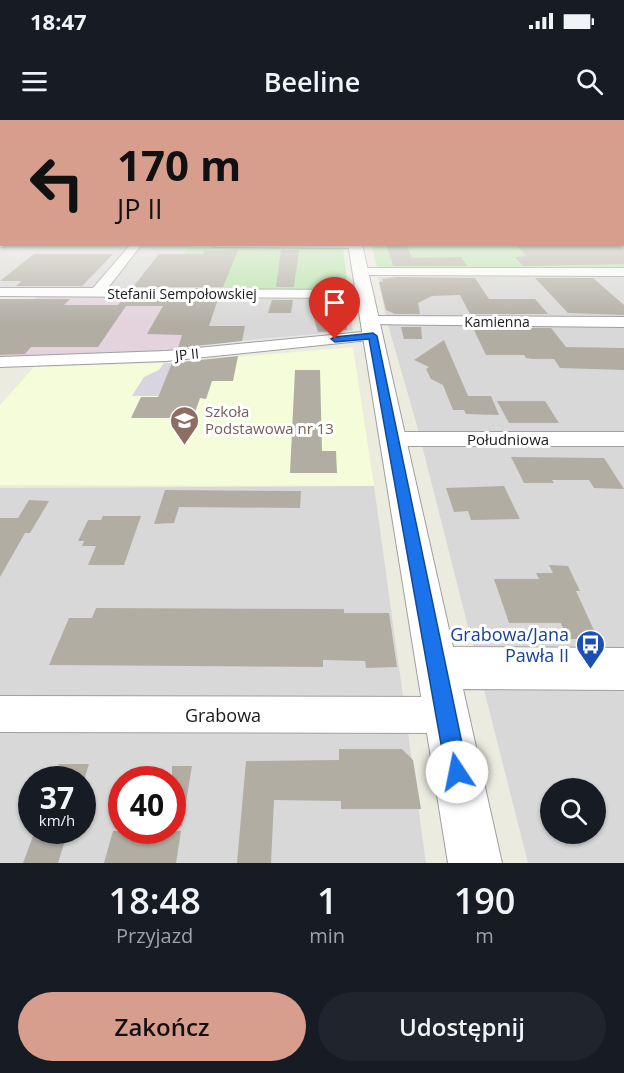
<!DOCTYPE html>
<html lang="pl">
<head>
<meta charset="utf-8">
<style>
	body { margin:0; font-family:"Open Sans",sans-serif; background:#20242c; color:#f1f3f6; height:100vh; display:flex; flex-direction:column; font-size:22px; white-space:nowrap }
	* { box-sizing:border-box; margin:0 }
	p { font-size:20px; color:#9ea1a6 }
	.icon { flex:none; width:33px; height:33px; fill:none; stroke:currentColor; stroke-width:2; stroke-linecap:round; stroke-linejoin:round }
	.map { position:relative; height:743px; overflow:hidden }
	.side { display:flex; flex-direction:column; background:#171b24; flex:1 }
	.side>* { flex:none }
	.guide { position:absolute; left:0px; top:0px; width:624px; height:126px; box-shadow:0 2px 4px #0004; background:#d79e8d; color:#111; overflow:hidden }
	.fabs { position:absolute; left:540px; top:658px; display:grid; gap:12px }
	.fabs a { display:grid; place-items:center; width:66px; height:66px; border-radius:50%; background:#171b24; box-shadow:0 2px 4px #0004; font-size:30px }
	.speed { position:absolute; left:18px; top:646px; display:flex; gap:12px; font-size:30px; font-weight:700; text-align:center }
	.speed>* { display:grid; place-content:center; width:78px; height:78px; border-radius:50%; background:#171b24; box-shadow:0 2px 4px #0004; line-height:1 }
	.speed small { font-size:15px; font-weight:400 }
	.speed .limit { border:9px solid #d22; background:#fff; color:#111 }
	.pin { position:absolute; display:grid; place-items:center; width:51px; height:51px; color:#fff; margin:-62px -26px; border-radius:50% 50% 50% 0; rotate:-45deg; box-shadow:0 0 6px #0007 }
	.pin .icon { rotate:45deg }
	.me { position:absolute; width:66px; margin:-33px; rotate:349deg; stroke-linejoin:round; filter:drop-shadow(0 0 4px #0008) }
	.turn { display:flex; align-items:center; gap:21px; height:126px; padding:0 18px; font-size:27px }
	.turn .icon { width:78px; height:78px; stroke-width:2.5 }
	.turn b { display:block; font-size:42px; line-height:51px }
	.eta { display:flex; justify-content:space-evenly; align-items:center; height:102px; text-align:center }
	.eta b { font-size:36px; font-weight:600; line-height:42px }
	.button { display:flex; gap:12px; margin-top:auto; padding:12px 18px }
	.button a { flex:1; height:69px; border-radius:36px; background:#d79e8d; color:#111; font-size:24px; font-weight:600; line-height:69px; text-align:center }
	.button a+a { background:#20242c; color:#f1f3f6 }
	.status { display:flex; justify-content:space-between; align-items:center; height:42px; padding:0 30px; background:#171b24; direction:ltr }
	.status svg { height:16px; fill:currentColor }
	header { display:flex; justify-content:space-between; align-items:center; height:78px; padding:0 18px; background:#171b24; font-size:27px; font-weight:600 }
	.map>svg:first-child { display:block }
	.residential { fill:#d9d8d8; fill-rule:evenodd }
	.industrial { fill:#e4d3dd }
	.education { fill:#f4fcd9 }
	.grass { fill:#b7e4a9 }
	.parking { fill:#e7e7e7 }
	.plaza { fill:#d8d5e1 }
	.building { fill:#b1ada3 }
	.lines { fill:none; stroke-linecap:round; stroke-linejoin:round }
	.minor-casing { stroke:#9f9f9f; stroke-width:2 }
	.tertiary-casing { stroke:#9f9f9f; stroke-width:2 }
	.minor { fill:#fff; fill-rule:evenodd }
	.tertiary { fill:#fff; fill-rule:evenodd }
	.route { fill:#1a73e8; stroke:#114b97; stroke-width:1.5 }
	.labels { text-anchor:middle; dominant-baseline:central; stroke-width:6; stroke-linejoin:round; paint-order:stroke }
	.far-street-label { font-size:14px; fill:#1b1b1b; stroke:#fff }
	.education-label { font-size:15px; fill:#785e54; stroke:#fff; text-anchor:start }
	.street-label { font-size:15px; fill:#1b1b1b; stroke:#fff }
	.near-transit-label { font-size:18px; fill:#164399; stroke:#fff; text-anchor:end }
	.near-street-label { font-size:18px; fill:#1b1b1b; stroke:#fff }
</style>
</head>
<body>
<div class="status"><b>18:47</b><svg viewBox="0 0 49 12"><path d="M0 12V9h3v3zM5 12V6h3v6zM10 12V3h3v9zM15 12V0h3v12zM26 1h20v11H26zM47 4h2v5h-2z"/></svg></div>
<header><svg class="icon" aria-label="menu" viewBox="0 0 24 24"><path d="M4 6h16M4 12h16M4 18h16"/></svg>Beeline<svg class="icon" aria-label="search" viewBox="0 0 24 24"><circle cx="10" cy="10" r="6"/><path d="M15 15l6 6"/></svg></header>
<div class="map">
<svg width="624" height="743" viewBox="0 0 624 743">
	<rect width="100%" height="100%" fill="#ecebe0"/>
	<g class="residential">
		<polygon points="0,99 2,124 190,125 180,142 173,142 156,169 0,168"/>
		<path d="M378,157H624V743H528L416,302L386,198ZM550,669H596V714H550Z"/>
		<polygon points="206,179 348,179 353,211 186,226"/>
		<path d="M374,366L426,743H0V368ZM32,660H82V711H32ZM122,660H172V711H122Z"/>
	</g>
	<polygon class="industrial" points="42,172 207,173 185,230 0,236 0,211"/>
	<polygon class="education" points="353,227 374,366 0,365 0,285 34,247 164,243"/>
	<g class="grass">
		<polygon points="623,105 624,148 377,147 371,125 622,124"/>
		<polygon points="189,127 343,127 348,169 156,169 173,142 180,142"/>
	</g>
	<polygon class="parking" points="353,211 352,216 188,230 192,225"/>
	<polygon class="plaza" points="164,243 173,243 158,276 132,276 144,257 159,250"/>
	<g class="building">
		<polygon points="386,124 406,124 412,138 461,137 467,146 393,146"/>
		<polygon points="515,124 624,124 624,144 523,146 515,137 526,136"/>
		<polygon points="238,130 223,167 133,167 159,134 203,134 204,131"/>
		<polygon points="281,130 299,130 294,167 276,167"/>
		<polygon points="34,134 113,134 82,166 16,166 22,161 0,161"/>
		<polygon points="397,157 475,158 489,179 535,179 548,194 470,194 460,175 432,176 418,183 420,194 395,194 386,190 379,162 383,162 382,159"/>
		<polygon points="535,158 593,158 624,185 624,195 568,193"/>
		<polygon points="0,179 70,179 64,185 118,185 123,179 218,179 209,206 245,206 242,221 178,228 182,215 147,214 163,186 126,186 98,227 31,227 25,234 0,235"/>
		<polygon points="272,180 293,180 291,193 268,193"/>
		<polygon points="308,180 347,180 347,210 318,212"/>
		<polygon points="401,207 421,207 422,219 404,219"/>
		<polygon points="473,208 551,208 566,227 624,228 624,250 560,248 554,239 533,239 526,238 524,235 486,235"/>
		<polygon points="444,220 468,276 491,276 499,295 466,294 464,290 453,290 443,265 431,259 426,249 429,247 414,240"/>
		<polygon points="238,236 233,261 212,261 206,279 200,278 193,298 131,298 141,277 158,277 172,243"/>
		<polygon points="295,250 320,250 322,331 336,331 337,353 290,353"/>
		<polygon points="497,281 545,281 559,303 509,303"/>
		<polygon points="511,337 604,338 624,369 594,368 589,360 552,360 554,363 524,363"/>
		<polygon points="504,366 520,399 471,400 468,391 454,392 446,368"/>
		<polygon points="165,370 301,371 300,388 179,387 174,403 154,404"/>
		<polygon points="29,380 49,381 30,413 25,413 0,457 0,398 18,398"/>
		<polygon points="103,396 141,396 124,445 88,445 96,426 82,426 84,421 78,421 88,400 101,400"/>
		<polygon points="549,445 568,446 580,471 576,471 598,519 567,519 561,503 509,503 494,459 539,459 536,453 553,453"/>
		<polygon points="96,488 344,489 344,493 389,493 397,547 366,548 365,541 323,540 323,547 49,545 69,498 92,498"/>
		<polygon points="339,629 402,629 413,640 421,689 341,689 341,681 274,680 271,743 237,743 246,641 339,640"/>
		<polygon points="59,644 89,644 84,660 53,660"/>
		<polygon points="172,646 192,646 182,706 172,706"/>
		<polygon points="35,711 68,711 58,743 23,743"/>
		<polygon points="113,711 181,711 176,743 104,743"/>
	</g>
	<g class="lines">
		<defs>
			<g id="minor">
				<rect x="622" y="99" width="2" height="6"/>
				<polygon points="0,121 2,124 7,124 6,126 0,127"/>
				<polygon points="131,124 142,124 107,169 365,170 372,174 365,178 0,176 0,168 93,168"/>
				<polygon points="210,124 360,124 361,125 355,128 215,127"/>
				<polygon points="360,148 624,148 624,156 356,155 354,152 356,149"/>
				<polygon points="370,196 624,197 624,207 365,204 362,201 365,198"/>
				<polygon points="373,211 379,213 381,216 379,219 166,241 0,247 0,237 166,231"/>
				<polygon points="393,312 624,312 624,326 393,326 385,324 382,319 385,314"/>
				<polygon points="0,576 446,577 459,582 464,595 459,608 446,613 0,612"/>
			</g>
			<polygon id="tertiary" points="348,124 362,124 453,527 624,528 624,570 463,569 502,743 448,743"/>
		</defs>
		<use href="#minor" class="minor-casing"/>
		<use href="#tertiary" class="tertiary-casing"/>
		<use href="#minor" class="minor"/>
		<use href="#tertiary" class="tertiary"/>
	</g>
	<linearGradient id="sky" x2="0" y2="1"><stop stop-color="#8cb8e1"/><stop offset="0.49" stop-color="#f6f6f1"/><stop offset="1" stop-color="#f6f6f1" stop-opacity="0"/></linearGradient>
	<rect width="624" height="203" fill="url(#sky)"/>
	<polygon class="route" points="373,213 377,216 468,652 465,660 457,664 449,660 446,652 369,219 335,222 331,219 335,217"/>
	<defs>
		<symbol id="school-pin" viewBox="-11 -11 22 30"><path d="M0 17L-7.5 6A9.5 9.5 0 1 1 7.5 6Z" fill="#8d6e63" stroke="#fff"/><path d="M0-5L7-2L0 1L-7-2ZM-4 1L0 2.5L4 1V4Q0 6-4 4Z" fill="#fff"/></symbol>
		<symbol id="bus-pin" viewBox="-11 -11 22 30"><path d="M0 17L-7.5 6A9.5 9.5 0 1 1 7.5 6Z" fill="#1a4fb4" stroke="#fff"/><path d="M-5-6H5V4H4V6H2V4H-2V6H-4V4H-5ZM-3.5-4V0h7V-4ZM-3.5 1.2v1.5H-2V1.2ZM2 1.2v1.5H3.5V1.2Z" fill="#fff"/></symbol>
	</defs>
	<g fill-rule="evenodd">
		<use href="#school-pin" x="168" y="284" width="33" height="45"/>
		<use href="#bus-pin" x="574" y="508" width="33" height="45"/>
	</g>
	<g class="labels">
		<g class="far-street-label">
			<text x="182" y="173">Stefanii Sempołowskiej</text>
			<text x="497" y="201">Kamienna</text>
			<text transform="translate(187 234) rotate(-6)">JP II</text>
		</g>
		<g class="education-label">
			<text x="205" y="291">Szkoła<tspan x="205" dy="17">Podstawowa nr 13</tspan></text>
		</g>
		<g class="street-label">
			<text x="508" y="319">Południowa</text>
		</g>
		<g class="near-transit-label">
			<text x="569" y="514">Grabowa/Jana<tspan x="569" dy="21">Pawła II</tspan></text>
		</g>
		<g class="near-street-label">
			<text x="223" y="595">Grabowa</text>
		</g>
	</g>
</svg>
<div class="fabs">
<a><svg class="icon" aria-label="search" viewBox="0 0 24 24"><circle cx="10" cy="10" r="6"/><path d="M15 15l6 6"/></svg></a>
</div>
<div class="speed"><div>37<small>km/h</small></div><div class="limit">40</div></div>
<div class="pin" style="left:335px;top:219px;background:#d93025"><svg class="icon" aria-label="arrive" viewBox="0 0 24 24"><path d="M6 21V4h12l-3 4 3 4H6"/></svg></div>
<svg class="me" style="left:457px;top:652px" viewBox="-20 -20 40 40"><circle r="19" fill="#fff"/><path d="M0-13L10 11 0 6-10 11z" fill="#1a73e8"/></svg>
<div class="guide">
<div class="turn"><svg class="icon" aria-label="left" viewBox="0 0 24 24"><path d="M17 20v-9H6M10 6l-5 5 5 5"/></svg><div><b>170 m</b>JP II</div></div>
</div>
</div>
<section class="side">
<div class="eta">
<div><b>18:48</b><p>Przyjazd</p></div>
<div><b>1</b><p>min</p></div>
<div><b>190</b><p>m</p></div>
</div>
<div class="button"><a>Zakończ</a><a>Udostępnij</a></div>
</section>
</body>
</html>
